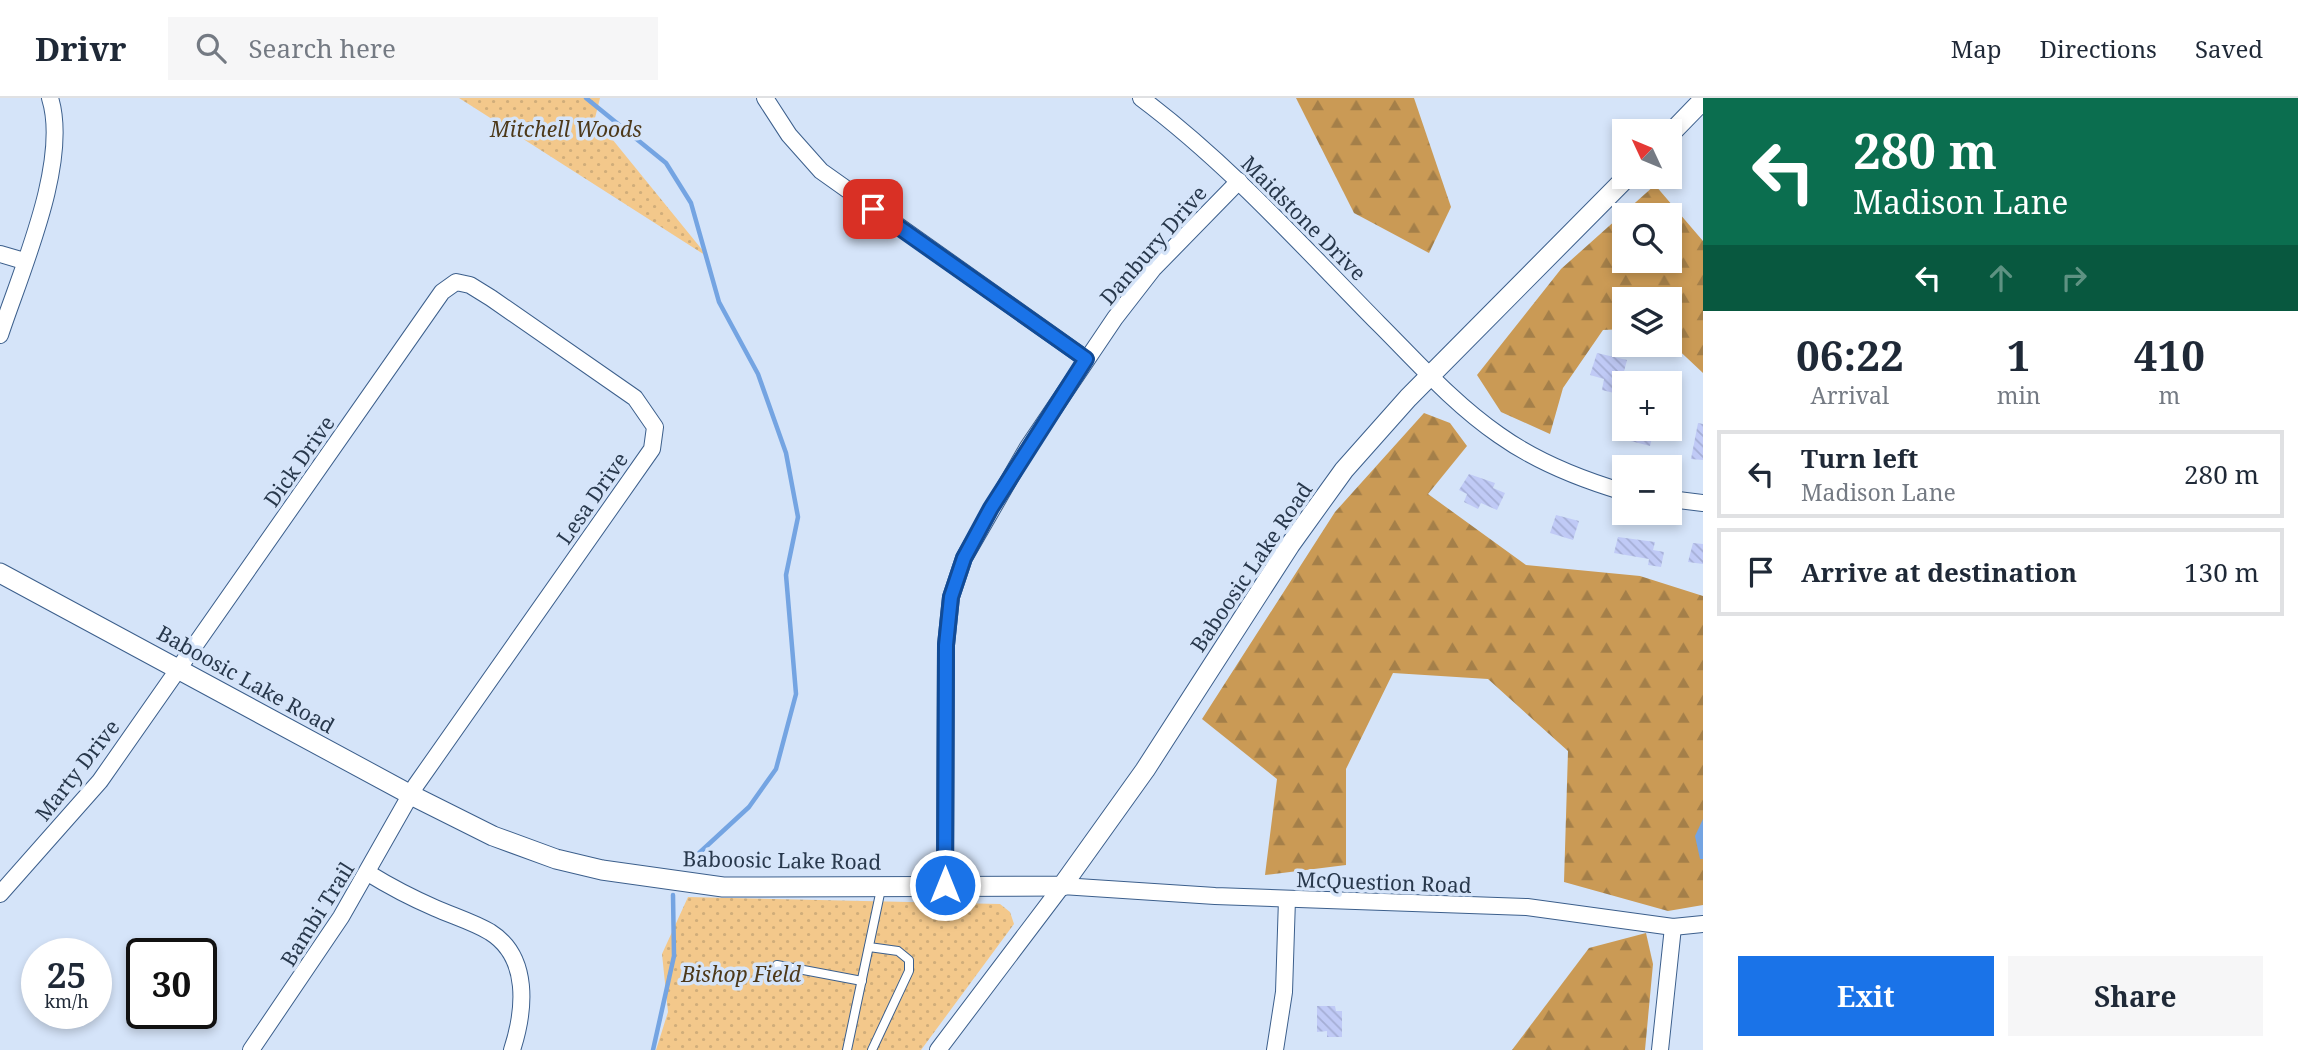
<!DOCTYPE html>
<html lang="en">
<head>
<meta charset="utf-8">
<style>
	body { margin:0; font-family:"Noto Serif",serif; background:#f6f6f7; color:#1f2937; height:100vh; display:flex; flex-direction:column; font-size:26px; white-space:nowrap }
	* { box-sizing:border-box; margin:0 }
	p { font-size:23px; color:#747a83 }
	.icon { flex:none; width:38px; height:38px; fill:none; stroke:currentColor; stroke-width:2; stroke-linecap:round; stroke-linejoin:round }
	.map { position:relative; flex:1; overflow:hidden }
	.sheet { display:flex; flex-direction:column; background:#fff; width:595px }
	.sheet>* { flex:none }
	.hud { background:#0b6e4f; color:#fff; overflow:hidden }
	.needle { width:46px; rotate:314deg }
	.controls { position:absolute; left:1612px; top:21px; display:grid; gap:14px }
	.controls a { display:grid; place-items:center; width:70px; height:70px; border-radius:0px; background:#fff; box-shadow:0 4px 10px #0003; font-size:35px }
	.speed { position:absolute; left:21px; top:840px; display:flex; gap:14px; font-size:35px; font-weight:700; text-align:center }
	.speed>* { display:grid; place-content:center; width:91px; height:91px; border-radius:50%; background:#fff; box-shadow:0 4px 10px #0003; line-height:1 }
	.speed small { font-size:18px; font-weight:400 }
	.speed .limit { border:4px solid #111; border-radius:10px; background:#fff; color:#111 }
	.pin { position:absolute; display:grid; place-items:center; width:60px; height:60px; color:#fff; margin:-30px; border-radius:14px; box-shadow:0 4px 10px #0006 }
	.me { position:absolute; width:77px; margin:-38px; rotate:0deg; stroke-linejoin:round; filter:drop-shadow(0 0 5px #0008) }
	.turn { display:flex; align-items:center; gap:24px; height:147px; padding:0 35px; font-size:32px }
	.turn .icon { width:91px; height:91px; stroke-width:2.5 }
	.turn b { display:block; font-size:49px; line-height:60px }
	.lanes { display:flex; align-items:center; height:66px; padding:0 35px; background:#0003; justify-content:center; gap:35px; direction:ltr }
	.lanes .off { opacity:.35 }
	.eta { display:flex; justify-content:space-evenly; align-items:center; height:119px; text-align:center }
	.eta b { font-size:42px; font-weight:700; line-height:49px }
	.button { display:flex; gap:14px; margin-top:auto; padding:14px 35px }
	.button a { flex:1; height:80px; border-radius:0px; background:#1a73e8; color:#fff; font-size:28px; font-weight:700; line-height:80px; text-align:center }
	.button a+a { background:#f6f6f7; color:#1f2937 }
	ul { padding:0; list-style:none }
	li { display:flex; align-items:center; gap:21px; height:88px; margin:0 14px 10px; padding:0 21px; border:4px solid #e0e1e3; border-radius:0px }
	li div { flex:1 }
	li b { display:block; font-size:26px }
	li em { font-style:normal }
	header { display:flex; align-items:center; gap:42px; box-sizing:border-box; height:98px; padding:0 35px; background:#fff; border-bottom:2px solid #e0e1e3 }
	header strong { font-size:33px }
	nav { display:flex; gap:38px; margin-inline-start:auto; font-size:24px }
	.search { width:490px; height:63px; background:#f6f6f7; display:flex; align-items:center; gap:18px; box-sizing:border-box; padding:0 24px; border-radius:0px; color:#747a83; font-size:26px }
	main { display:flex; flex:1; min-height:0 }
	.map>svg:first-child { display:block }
	.forest { fill:url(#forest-firs); fill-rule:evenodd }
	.park { fill:url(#park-dots) }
	.water { fill:#74a4e2 }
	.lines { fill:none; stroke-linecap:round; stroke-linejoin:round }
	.stream { stroke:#74a4e2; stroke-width:4.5 }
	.building { fill:url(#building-back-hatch) }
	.service-casing { stroke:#3c5f8c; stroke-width:10 }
	.minor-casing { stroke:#3c5f8c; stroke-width:18 }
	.tertiary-casing { stroke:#3c5f8c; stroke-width:21 }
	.service { stroke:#fff; stroke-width:8 }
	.minor { stroke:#fff; stroke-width:16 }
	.tertiary { stroke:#fff; stroke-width:19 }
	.route-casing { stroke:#114b97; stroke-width:18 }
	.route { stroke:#1a73e8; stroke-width:12 }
	.labels { text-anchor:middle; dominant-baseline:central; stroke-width:7; stroke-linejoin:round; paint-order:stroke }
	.park-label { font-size:21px; font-style:italic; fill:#4d391a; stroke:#d5e4f9 }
	.street-label { font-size:21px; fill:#28384c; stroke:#d5e4f9 }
</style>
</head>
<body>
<header>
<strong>Drivr</strong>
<div class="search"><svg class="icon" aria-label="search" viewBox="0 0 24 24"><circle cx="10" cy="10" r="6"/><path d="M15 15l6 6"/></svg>Search here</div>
<nav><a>Map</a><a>Directions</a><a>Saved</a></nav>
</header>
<main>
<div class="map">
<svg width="1703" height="952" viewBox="0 0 1703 952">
	<defs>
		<pattern id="forest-firs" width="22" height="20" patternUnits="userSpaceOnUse" patternTransform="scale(1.75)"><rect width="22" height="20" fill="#ca9a55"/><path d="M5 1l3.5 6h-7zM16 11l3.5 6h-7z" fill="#a47f49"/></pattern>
		<pattern id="park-dots" width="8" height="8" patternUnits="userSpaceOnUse" patternTransform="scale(1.75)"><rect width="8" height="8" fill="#f3c88b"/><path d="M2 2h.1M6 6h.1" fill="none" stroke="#d0ad7a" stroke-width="1.8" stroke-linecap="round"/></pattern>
		<pattern id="building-back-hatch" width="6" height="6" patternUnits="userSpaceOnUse" patternTransform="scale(1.75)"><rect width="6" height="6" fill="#c0caf6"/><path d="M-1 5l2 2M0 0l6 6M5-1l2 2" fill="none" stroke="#a5aed5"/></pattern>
	</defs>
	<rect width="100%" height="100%" fill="#d5e4f9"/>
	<g class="forest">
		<polygon points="1296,0 1414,0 1451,109 1429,155 1354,115"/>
		<path d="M1655,87L1703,143V275L1670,244V201H1624V231L1603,232L1563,290L1550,336L1501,314L1477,277L1561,171ZM1624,117H1670V163H1624Z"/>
		<polygon points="1424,315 1450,325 1467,348 1428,396 1526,467 1640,478 1703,498 1703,807 1668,813 1564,784 1568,653 1488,581 1393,575 1346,671 1346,767 1265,777 1277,681 1202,621 1335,414"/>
		<polygon points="1646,835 1653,866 1645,952 1512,952 1589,850"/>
	</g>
	<g class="park">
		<polygon points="459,0 600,0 595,20 708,159"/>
		<polygon points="688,799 1000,806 1010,814 1014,826 921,952 656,952 668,914 662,856"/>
	</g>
	<polygon class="water" points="1703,721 1703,761 1700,761 1695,738"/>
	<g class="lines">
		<g class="stream">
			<polyline points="586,0 666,65 691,105 719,204 758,276 786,355 798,419 786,477 796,596 776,671 749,709 685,768"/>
			<polyline points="653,952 674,858 673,797"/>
		</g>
	</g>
	<g class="building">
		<polygon points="1597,255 1627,262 1618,296 1602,292 1604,281 1590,277"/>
		<polygon points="1698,325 1703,326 1703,362 1691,361"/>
		<polygon points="1630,331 1654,331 1650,348 1627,342"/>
		<polygon points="1469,376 1495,385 1493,390 1505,395 1497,412 1481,405 1478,411 1464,404 1467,396 1459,392"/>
		<polygon points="1556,417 1579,423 1573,442 1550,435"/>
		<polygon points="1618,439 1655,444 1653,452 1664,454 1661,469 1648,467 1649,461 1614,455"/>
		<polygon points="1693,445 1703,446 1703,466 1688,464"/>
		<polygon points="1317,908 1335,908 1336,913 1342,913 1342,939 1327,939 1327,933 1317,934"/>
	</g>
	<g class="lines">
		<defs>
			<g id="service">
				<polyline points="869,849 898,853 909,862 909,873 872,952"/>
				<polyline points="777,867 862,883"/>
				<polyline points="847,952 881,791"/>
			</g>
			<g id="minor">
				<polyline points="765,0 789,37 821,73 1086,261"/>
				<path d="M1141,0C1229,66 1302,148 1379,226C1417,264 1454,306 1499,337C1537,364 1580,381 1624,394"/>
				<polyline points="0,156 24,163"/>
				<path d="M0,237C21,173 70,64 50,0"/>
				<polyline points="1670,401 1703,405"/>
				<path d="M368,775C389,788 412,800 435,810C453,818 473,824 490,834C530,859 525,912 512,952"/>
				<polyline points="945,787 946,547 951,499 964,460 1028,349 1115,220 1153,171 1239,83"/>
				<polyline points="0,796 100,683 442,194 456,184 470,187 491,200 635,300 655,329 652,351 416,687 341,819 251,952"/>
				<polyline points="938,952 1062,788 1215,798 1527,809 1673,829 1703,826"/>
				<polyline points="1275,952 1284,894 1287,801"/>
				<polyline points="1660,952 1673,829"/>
			</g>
			<g id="tertiary">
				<polyline points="1670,36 1703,2"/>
				<polyline points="0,475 411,697 493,738 556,761 602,772 723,789 1062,788 1145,672 1290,447 1344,372 1408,300 1627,79"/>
			</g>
		</defs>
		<use href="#service" class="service-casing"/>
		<use href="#minor" class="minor-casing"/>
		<use href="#tertiary" class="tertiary-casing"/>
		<use href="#service" class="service"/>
		<use href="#minor" class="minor"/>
		<use href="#tertiary" class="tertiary"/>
	</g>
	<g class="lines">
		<defs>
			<polyline id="route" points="873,111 1086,261 991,410 964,460 951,499 946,547 945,787"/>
		</defs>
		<use href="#route" class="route-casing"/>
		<use href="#route" class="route"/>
	</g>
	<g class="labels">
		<g class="park-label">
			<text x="566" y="31">Mitchell Woods</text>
			<text x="741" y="876">Bishop Field</text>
		</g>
		<g class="street-label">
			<text transform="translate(1304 120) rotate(45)">Maidstone Drive</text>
			<text transform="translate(1153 147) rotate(-49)">Danbury Drive</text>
			<text transform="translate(299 363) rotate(-55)">Dick Drive</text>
			<text transform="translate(592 400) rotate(-55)">Lesa Drive</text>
			<text transform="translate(1251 469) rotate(-56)">Baboosic Lake Road</text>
			<text transform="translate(246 581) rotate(29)">Baboosic Lake Road</text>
			<text transform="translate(77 672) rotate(-52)">Marty Drive</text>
			<text transform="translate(782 762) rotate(1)">Baboosic Lake Road</text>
			<text transform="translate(1384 784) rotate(2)">McQuestion Road</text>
			<text transform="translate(317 816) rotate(-58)">Bambi Trail</text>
		</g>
	</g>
</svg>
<div class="controls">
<a><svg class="needle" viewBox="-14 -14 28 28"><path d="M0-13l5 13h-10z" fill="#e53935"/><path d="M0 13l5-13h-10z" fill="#747a83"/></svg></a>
<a><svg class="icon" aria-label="search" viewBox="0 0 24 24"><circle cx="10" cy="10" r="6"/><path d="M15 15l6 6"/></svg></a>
<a><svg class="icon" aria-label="layers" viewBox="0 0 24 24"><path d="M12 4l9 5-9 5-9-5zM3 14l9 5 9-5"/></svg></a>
<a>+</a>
<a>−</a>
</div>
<div class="speed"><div>25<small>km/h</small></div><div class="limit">30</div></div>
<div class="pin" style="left:873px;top:111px;background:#d93025"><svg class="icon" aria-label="arrive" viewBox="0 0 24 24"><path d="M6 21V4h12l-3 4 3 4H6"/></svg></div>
<svg class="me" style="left:945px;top:787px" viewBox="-20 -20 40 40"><circle r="17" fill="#1a73e8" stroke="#fff" stroke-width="3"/><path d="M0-11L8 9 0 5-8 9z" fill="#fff"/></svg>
</div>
<section class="sheet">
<div class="hud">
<div class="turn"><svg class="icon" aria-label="left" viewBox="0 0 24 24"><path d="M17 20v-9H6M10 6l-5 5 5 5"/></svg><div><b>280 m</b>Madison Lane</div></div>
<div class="lanes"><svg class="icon" aria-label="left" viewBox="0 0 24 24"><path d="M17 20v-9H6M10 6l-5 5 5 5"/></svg><svg class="icon off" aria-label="ahead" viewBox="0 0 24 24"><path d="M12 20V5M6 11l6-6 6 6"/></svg><svg class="icon off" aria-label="right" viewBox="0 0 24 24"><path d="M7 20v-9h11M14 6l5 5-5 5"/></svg></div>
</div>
<div class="eta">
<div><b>06:22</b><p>Arrival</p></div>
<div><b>1</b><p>min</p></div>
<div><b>410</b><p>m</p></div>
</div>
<ul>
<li><svg class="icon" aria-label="left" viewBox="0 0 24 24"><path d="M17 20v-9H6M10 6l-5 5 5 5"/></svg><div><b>Turn left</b><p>Madison Lane</p></div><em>280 m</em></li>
<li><svg class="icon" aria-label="arrive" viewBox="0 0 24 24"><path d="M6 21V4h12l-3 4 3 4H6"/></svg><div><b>Arrive at destination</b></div><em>130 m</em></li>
</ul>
<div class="button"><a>Exit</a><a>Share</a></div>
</section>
</main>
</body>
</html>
